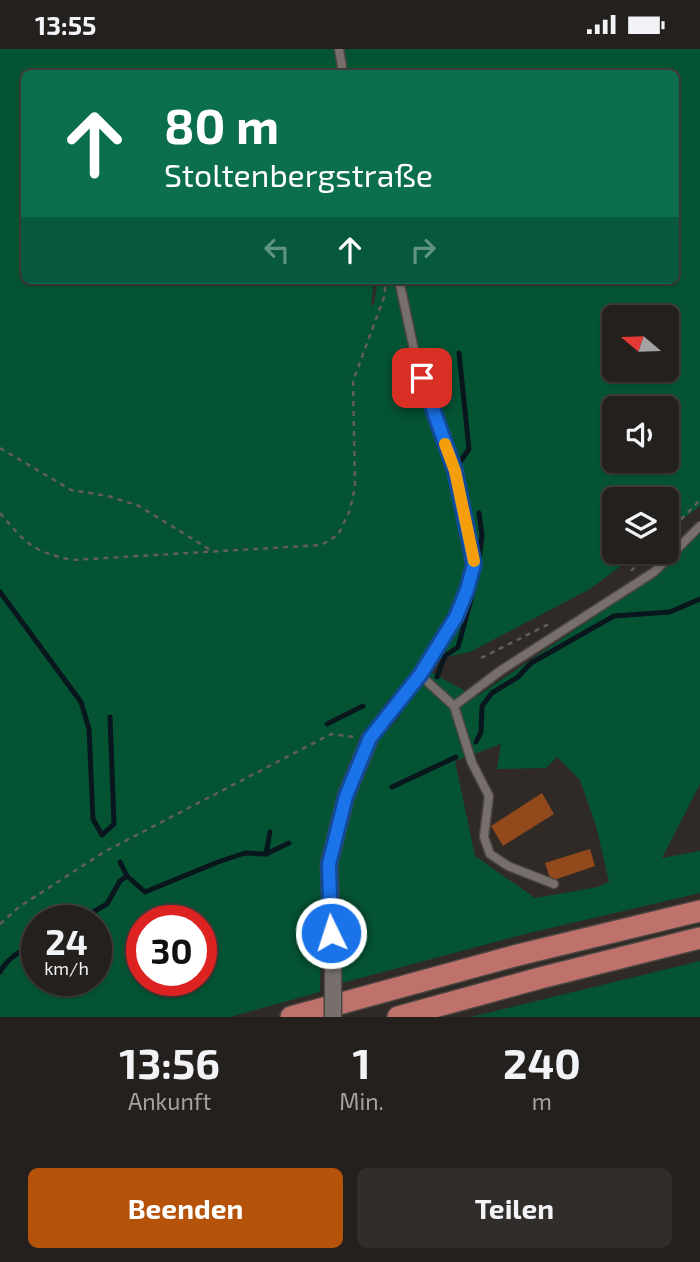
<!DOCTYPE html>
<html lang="de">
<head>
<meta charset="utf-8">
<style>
	body { margin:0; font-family:"Exo 2",sans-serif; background:#302d2a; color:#f1f3f6; height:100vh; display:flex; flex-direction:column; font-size:26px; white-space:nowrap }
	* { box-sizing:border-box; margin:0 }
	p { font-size:23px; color:#a3a3a4 }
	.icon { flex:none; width:38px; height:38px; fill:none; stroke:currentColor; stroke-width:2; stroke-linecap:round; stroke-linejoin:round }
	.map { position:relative; height:968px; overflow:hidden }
	.side { display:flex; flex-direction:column; background:#24201d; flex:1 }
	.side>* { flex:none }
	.banner { position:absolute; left:21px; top:21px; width:658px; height:214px; border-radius:10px; box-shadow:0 2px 5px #0004,0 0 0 2px #413e3b; background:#0b6e4f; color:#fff; overflow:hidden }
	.needle { width:46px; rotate:289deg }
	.buttons { position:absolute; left:602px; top:256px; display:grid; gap:14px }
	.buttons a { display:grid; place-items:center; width:77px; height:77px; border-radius:10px; background:#24201d; box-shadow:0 2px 5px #0004,0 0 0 2px #413e3b; font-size:35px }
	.speed { position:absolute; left:21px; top:856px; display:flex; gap:14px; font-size:35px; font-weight:700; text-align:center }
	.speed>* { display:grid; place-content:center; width:91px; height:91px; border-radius:50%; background:#24201d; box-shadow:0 2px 5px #0004,0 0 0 2px #413e3b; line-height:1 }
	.speed small { font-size:18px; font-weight:400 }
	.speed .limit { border:10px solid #d22; background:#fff; color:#111 }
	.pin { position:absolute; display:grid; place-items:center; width:60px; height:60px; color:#fff; margin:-30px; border-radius:14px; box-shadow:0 4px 10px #0006 }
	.me { position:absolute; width:77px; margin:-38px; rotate:356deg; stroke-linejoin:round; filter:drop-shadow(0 0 5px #0008) }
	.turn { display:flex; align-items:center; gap:24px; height:147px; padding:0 28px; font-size:32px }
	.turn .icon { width:91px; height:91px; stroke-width:2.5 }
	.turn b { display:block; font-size:49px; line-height:60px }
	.lanes { display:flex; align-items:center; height:66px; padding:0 28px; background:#0003; justify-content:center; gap:35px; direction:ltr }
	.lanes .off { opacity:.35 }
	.eta { display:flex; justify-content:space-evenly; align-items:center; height:119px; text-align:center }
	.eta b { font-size:42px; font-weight:700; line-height:49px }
	.cta { display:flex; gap:14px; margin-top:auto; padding:14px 28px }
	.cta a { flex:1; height:80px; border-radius:10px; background:#b45309; color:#fff; font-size:28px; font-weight:700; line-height:80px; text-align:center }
	.cta a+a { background:#302d2a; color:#f1f3f6 }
	.status { display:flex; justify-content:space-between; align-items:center; height:49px; padding:0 35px; background:#24201d; direction:ltr }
	.status svg { height:19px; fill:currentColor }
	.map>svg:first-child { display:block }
	.green { fill:#045434; fill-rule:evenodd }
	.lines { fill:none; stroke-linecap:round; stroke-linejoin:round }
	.stream { stroke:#09161d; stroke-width:5 }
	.building { fill:#92491b }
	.service-casing { stroke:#4a4542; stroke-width:11 }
	.minor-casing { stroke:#4a4542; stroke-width:19 }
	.motorway-casing { stroke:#4a4542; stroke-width:24 }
	.path { stroke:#635d5b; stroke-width:2.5; stroke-dasharray:5 5; stroke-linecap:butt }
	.service { stroke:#766f6b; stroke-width:8 }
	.minor { stroke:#766f6b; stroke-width:16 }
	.motorway { stroke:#bf716c; stroke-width:21 }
	.minor-bridge-casing { stroke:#4a4542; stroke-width:19; stroke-linecap:butt }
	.minor-bridge { stroke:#766f6b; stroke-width:16 }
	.route-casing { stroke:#114b97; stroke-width:18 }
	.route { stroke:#1a73e8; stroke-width:12 }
	.slow { stroke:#f59e0b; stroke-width:12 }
</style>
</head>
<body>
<div class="status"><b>13:55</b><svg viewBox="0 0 49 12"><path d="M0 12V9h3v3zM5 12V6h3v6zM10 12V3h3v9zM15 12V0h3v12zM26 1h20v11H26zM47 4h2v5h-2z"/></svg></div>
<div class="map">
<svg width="700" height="968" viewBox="0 0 700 968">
	<rect width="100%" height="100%" fill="#302a27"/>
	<g class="green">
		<path d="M0,0H337L341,24H24V231H374L371,257L374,255L378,231H398L413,314L453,422L471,515L466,539L454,567L426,610L389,650L359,690L324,813L320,943L230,968H0ZM37,872H96V931H37ZM142,872H201V931H142Z"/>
		<path d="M342,0H700V457L667,482V450H614V502H641L590,540L470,603L431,611L458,567L476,515L467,468L417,309L401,231H676V24H346ZM614,268H667V320H614ZM614,359H667V411H614Z"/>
		<path d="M700,483V735L662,809L700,802V844L529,884L338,935L333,829L352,745L377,692L397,671L427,621L476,648L662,522ZM501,695L497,720L546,719L557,708L580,731L596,777L609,833L598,838L535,849L475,807L455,712Z"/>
		<polygon points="700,912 700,968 471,968"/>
	</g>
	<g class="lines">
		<g class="stream">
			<polyline points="459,304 469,400 460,413"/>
			<polyline points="0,543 81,653 89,680 93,770 102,786 114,775 110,668"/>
			<polyline points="437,628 445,607 458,598 477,528 482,486 479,464"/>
			<polyline points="327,675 363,657"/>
			<polyline points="476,693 481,683 482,657 492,644 518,628 531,614 614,567 670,563 700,550"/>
			<polyline points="392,738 456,708"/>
			<polyline points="266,805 270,783"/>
			<polyline points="120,813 127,827"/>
			<polyline points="78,872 107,855 120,832 127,827 145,843 218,813 245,804 266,805 289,794"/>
			<path d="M0,923C7,910 23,898 37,897"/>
		</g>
	</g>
	<g class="building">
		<polygon points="542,744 554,765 503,797 491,777"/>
		<polygon points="590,800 595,817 551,832 545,814"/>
	</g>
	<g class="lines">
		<defs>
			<g id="service">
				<polyline points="339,0 343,24"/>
				<polyline points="420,626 454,657 472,714 489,747 484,788 490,805 508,817 554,835"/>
				<polyline points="454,657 500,622 654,523 700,477"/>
				<polyline points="370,689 420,626 456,568 467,541 474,515 455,422 434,366 416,310 399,231"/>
			</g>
			<polyline id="minor" points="333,912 329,815 346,747 370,689"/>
			<g id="motorway">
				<polyline points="291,968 518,906 700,862"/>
				<polyline points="398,968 540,929 700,889"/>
			</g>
		</defs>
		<use href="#service" class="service-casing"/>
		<use href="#minor" class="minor-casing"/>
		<use href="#motorway" class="motorway-casing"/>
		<g class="path">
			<polyline points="0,399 71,441 108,447 139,457 212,502"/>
			<path d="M0,464C26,495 32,502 72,511L321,496L338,486L350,461L355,438L353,332L385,246V231"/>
			<polyline points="667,485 700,451"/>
			<polyline points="631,522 650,502"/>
			<polyline points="481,609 549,575"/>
			<polyline points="0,875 19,858 104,803 331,685 355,688"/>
		</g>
		<use href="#service" class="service"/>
		<use href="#minor" class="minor"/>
		<use href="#motorway" class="motorway"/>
		<defs>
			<polyline id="minor-bridge" points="333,968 333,912"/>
		</defs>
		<use href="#minor-bridge" class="minor-bridge-casing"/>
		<use href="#minor-bridge" class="minor-bridge"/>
	</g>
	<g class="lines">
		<defs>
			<polyline id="route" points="331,884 329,815 346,747 370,689 420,626 456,568 467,541 474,515 455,422 422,329"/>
		</defs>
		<use href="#route" class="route-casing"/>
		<use href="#route" class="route"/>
		<polyline class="slow" points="445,395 455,422 474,512"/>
	</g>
</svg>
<div class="buttons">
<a><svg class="needle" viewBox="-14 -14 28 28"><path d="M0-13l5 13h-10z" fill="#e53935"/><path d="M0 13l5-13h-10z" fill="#a3a3a4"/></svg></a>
<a><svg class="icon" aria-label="sound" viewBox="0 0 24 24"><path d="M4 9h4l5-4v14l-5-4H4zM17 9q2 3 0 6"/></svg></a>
<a><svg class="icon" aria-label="layers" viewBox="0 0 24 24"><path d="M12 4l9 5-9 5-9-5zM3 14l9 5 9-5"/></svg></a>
</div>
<div class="speed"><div>24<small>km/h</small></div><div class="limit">30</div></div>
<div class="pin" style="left:422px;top:329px;background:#d93025"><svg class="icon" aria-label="arrive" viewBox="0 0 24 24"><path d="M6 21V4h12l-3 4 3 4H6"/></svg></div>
<svg class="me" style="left:331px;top:884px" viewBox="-20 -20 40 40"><circle r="17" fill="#1a73e8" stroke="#fff" stroke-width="3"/><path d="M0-11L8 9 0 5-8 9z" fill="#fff"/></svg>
<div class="banner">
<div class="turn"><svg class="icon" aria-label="ahead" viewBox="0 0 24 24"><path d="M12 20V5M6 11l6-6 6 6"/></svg><div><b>80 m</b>Stoltenbergstraße</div></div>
<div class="lanes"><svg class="icon off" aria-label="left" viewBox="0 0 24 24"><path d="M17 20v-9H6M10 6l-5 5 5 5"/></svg><svg class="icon" aria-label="ahead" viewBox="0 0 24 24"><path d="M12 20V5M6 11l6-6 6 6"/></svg><svg class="icon off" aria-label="right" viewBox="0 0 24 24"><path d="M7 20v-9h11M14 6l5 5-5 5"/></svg></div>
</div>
</div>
<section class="side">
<div class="eta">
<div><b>13:56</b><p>Ankunft</p></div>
<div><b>1</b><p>Min.</p></div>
<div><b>240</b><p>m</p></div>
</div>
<div class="cta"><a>Beenden</a><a>Teilen</a></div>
</section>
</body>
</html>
